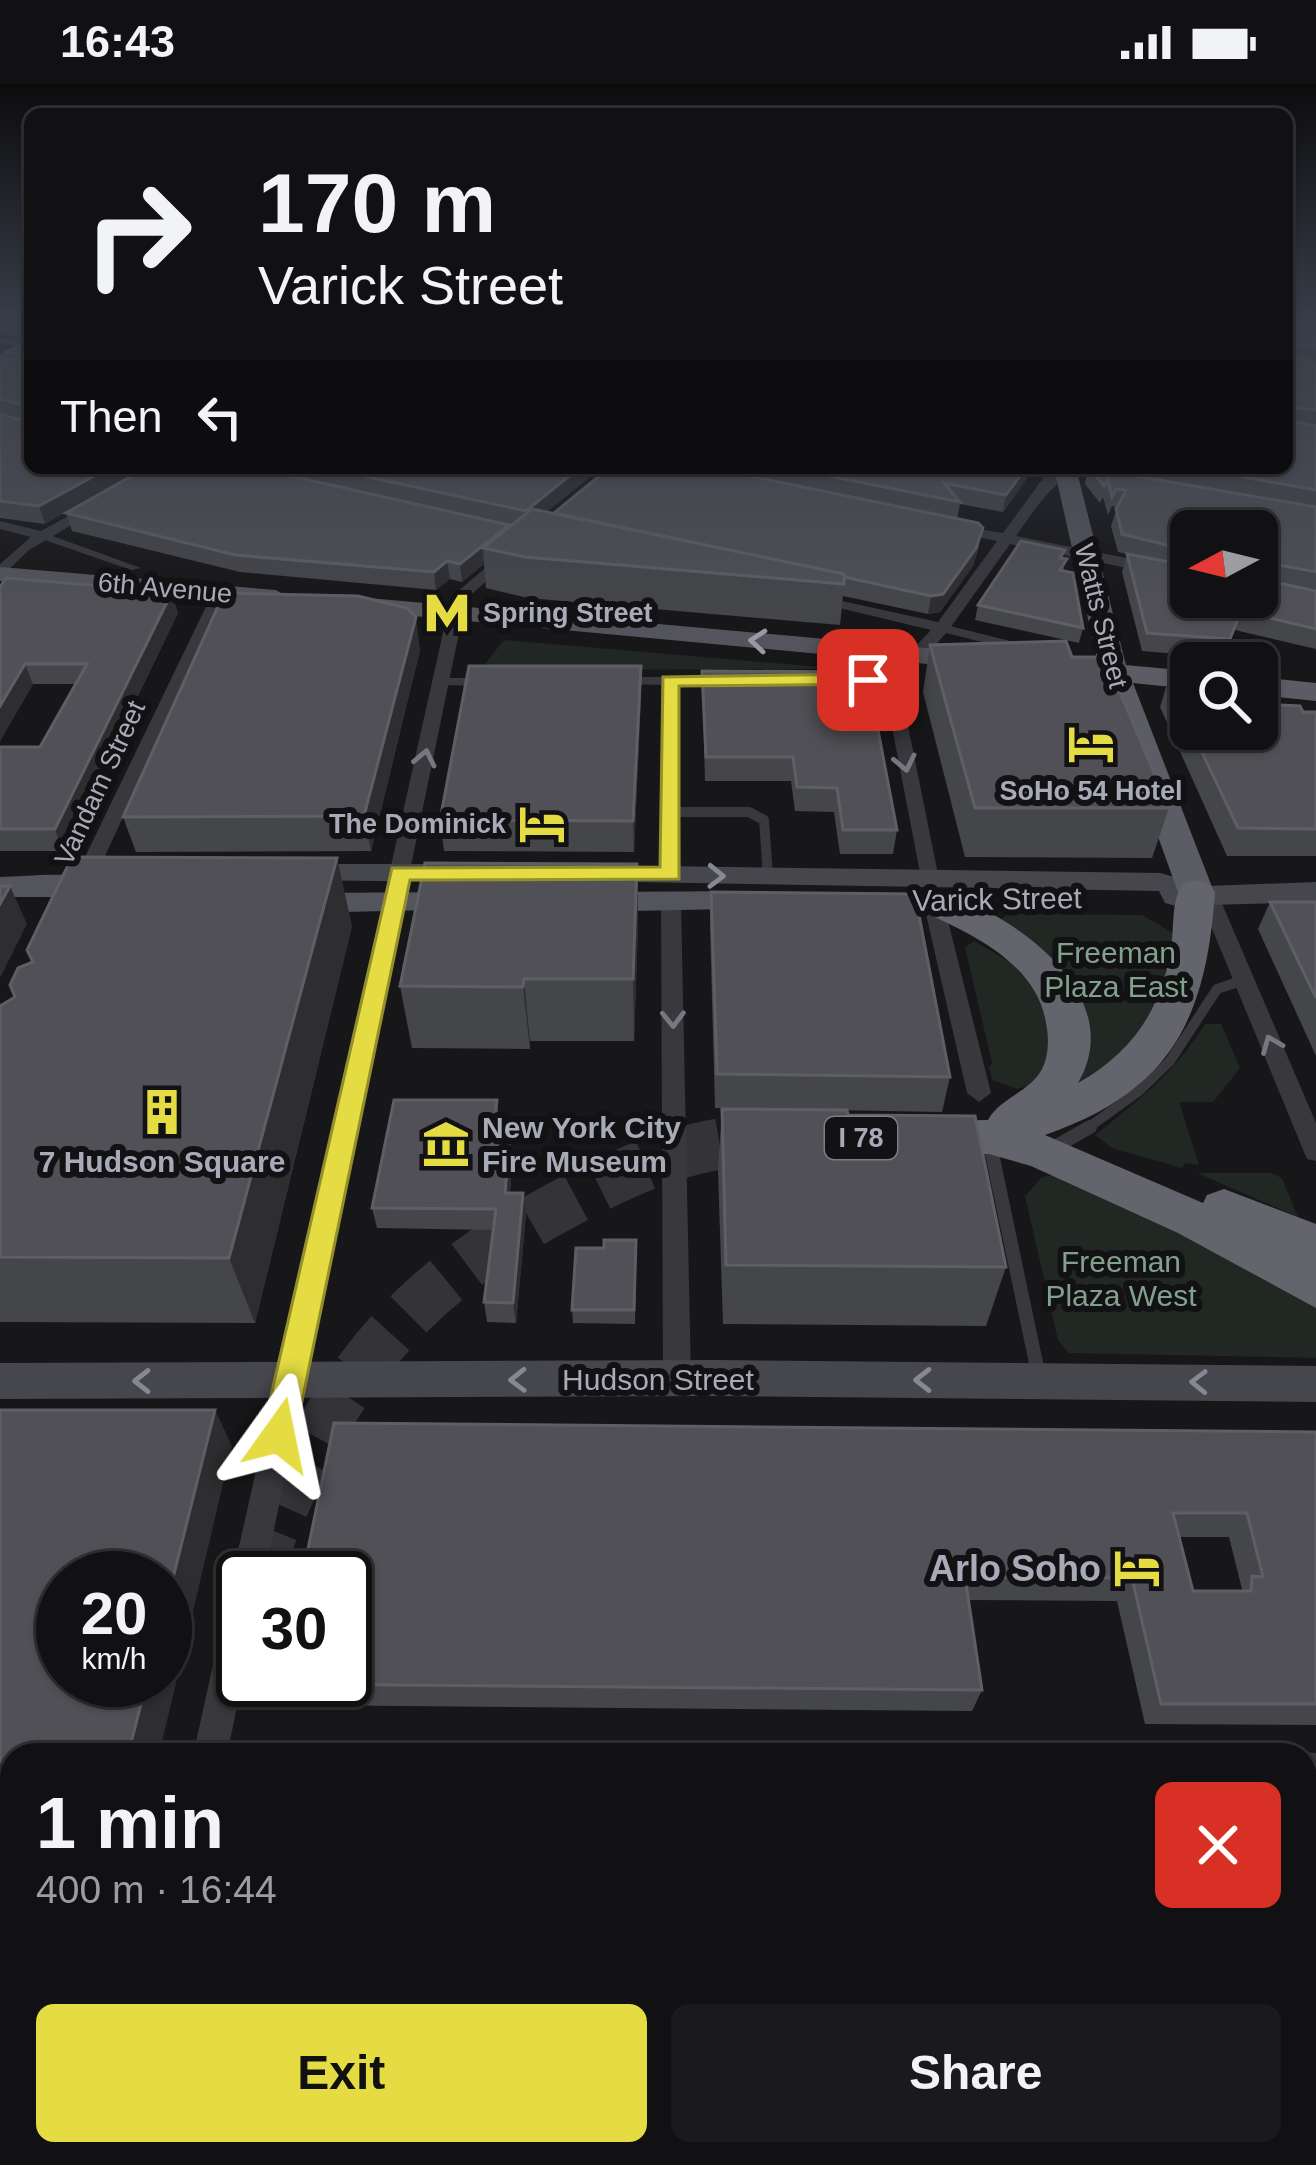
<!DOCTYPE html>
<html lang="en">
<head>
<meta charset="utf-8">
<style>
	body { margin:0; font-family:Arial,sans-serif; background:#1a191b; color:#f1f3f6; height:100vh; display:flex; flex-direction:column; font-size:45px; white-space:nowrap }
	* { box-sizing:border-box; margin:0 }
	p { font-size:39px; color:#9c9d9f }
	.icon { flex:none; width:66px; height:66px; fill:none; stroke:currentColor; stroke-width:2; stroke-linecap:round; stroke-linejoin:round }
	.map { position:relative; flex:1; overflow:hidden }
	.details { position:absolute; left:0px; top:1659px; width:1317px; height:423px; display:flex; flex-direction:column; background:#111012; border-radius:36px 36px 0 0; box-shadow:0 3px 9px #0004,0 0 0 3px #303032 }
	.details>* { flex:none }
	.guide { position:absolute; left:24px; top:24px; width:1269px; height:366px; border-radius:18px; box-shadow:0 3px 9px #0004,0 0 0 3px #303032; background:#111012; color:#f1f3f6; overflow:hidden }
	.needle { width:78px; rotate:263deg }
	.buttons { position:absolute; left:1170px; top:426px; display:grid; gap:24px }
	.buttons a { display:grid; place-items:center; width:108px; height:108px; border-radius:18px; background:#111012; box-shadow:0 3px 9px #0004,0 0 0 3px #303032; font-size:60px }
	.speed { position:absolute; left:36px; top:1467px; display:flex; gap:24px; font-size:60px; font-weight:700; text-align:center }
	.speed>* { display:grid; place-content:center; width:156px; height:156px; border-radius:50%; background:#111012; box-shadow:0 3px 9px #0004,0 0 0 3px #303032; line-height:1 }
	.speed small { font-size:30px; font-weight:400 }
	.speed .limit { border:6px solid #111; border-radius:18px; background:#fff; color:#111 }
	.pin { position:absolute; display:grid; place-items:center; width:102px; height:102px; color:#fff; margin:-51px; border-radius:24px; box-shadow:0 6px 18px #0006 }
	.me { position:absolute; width:132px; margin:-66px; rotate:12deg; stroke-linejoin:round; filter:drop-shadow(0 0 9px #0008) }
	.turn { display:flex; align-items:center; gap:42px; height:252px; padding:0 36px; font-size:54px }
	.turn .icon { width:156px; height:156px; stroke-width:2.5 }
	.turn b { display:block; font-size:84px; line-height:102px }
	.then { display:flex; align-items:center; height:114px; padding:0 36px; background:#0003; gap:24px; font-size:45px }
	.round { display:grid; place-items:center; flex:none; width:126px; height:126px; border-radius:18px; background:#1a191b }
	.head { display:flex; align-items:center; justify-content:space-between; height:204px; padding:0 36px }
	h1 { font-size:72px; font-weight:800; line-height:90px }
	.primary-button { display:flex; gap:24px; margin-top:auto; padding:24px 36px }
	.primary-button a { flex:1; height:138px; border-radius:18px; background:#e4dc42; color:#111; font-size:48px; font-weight:800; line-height:138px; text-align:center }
	.primary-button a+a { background:#1a191b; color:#f1f3f6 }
	.status { display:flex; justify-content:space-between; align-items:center; height:84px; padding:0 60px; background:#111012; direction:ltr }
	.status svg { height:33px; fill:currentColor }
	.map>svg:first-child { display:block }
	.green { fill:#212823 }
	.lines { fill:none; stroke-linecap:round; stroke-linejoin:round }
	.motorway-tunnel { stroke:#343438; stroke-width:51; stroke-dasharray:51 26; stroke-linecap:butt }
	.service-far1 { stroke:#38383d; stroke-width:10 }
	.service { stroke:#38383d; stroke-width:14 }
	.pedestrian { fill:#38383d; fill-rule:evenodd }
	.minor { fill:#38383d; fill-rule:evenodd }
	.secondary { fill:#46464d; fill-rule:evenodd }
	.primary { fill:#54545c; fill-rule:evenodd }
	.trunk { fill:#5c5c64; fill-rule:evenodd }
	.motorway { fill:#64646d; fill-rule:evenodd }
	.wall { fill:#45464a; fill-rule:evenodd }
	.shaded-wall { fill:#2e2e31 }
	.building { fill:#505056; stroke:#5e5e65; stroke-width:3; fill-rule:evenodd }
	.oneway { stroke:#9899a5 }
	.oneway2 { stroke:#767780 }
	.oneway3 { stroke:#868792 }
	.route { fill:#e4dc42; stroke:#948f2b; stroke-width:3 }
	.labels { text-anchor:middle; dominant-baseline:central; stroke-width:12; stroke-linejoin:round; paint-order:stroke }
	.far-street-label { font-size:27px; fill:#a9aab7; stroke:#121113 }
	.far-poi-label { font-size:27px; font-weight:bold; fill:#a9aab7; stroke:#121113; text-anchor:start }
	.shield { fill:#121113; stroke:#7c7c86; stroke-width:3 }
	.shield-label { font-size:27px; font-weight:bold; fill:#a9aab7 }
	.street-label { font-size:30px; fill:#a9aab7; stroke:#121113 }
	.park-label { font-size:30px; fill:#82a18d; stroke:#121113 }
	.poi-label { font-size:30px; font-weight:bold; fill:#a9aab7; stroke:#121113; text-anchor:start }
	.near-poi-label { font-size:36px; font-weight:bold; fill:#a9aab7; stroke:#121113; text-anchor:end }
</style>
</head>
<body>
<div class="status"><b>16:43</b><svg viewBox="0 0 49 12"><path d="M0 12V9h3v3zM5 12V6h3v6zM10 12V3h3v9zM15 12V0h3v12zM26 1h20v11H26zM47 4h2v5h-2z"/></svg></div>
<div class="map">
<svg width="1316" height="2081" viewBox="0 0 1316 2081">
	<rect width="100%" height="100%" fill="#171618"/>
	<g class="green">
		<polygon points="504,556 821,583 822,585 480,586"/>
		<polygon points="1007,830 1142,831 1173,849 1165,905 1136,958 1057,1021 1078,967 999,837"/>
		<polygon points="974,857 1026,887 1056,947 1041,998 1017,1005 992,996 989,983 992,979 965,863"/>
		<path d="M1205,940H1221L1240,984L1213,1018H1179L1199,1081L1185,1079L1182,1084L1112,1064L1095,1051C1138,1017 1176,987 1205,940Z"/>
		<polygon points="1067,1088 1316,1219 1316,1274 1069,1269 1058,1256 1025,1112 1042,1093"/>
		<polygon points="1197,1089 1271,1089 1282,1094 1298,1133"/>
	</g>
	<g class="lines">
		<path class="motorway-tunnel" d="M254,1494C322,1315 389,1213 562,1121C616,1092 672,1065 734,1058"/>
		<g class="service-far1">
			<polyline points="671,728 749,728 764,736 768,793"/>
			<polyline points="1085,1046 1139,1007 1170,977 1217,905 1244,896"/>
		</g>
		<g class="service">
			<polyline points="990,1060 1039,1293"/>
			<polyline points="1051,1065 1090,1043"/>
		</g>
		<g class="pedestrian">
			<polygon points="39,450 47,450 141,484 131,486 39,454"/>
			<polygon points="942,540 1026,561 1028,564 1022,568 938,547 936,544"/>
			<polygon points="620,593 669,593 675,597 669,601 616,600 616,594"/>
			<polygon points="442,594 491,594 497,598 491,602 438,601 438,595"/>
		</g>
		<g class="minor">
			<polygon points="0,253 30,259 30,265 0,259"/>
			<path d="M1065,384L1072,388C1046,407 1035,425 1016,452L1191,487V497L1010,460L948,547L909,590L901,607L939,795L936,799H922L885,607L895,584L931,546L802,515L810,510L938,538L997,457L945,446V440L1003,449L1044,393Z"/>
			<polygon points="90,420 102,423 29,466 0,494 0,480 31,453 0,445 0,437 41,447"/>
			<polygon points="502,470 514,473 466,515 264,1494 243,1494 243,1594 227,1671 193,1671 227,1518 237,1505 232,1494 451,513"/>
			<polygon points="214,506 227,509 92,800 82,806 75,804 72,800"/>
			<polygon points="669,592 731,592 739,597 731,602 678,602 681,790 671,796 661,790 661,597"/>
			<polygon points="1207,802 1217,808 1316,1039 1316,1077 1307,1075 1304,1068 1197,808"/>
			<polygon points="933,811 943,817 991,1009 979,1018 967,1009 923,817"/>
			<polygon points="671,812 681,818 691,1295 687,1304 677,1307 667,1304 663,1295 661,818"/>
			<polygon points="1305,1668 1316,1669 1316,1703 1305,1702 1305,1671 1297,1671"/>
			<polygon points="104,2070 144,2070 142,2081 102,2081"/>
		</g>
		<g class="secondary">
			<polygon points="296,780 468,780 483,789 468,798 285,796 281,789"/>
			<polygon points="590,781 1160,789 1207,802 1316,798 1316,818 1176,822 1165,819 1159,807 579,797 575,790 579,783"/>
			<polygon points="717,1276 1316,1282 1316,1318 717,1312 0,1315 0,1279"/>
		</g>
		<g class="primary">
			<polygon points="30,258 30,271 0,283 0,270"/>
			<polygon points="1054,384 1076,384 1128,589 1124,595 1069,593 1055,585 1069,577 1098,579"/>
			<polygon points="0,483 276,506 289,514 276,522 0,497"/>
			<polygon points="358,513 981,569 994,577 981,585 349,526 345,521 349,516"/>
			<path d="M0,793C35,793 99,781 124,813L119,820L107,823L77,813H0Z"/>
			<polygon points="760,807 772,810 777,817 772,824 584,828 572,825 567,818 572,811 584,808"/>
			<polygon points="466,808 478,811 483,818 478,825 296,829 284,826 279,819 284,812 296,809"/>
			<polygon points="1316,1845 1316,1932 1305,1937 1305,1849"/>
			<polygon points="1215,2070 1281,2070 1277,2081 1211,2081"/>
		</g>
		<g class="trunk">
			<polygon points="1114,580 1191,587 1191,605 1133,599 1214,808 1209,816 1183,816 1178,808 1099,589"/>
			<polygon points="1257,593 1316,599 1316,617 1257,611"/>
		</g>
		<path class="motorway" d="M1196,796L1209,800L1215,808C1206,936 1171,1007 1045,1051L1203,1119L1207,1111L1224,1105L1316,1140V1224L1178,1149L1031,1082L989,1070L921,1071L905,1066L898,1054L905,1042L921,1037L988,1036C1000,1014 1030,1008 1042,985C1049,972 1049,953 1046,939C1036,878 970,849 919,826L914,817L919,808C942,803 961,814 981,824C1043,855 1122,923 1078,999C1135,967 1165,920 1172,855C1174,837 1172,815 1183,800Z"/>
	</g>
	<g class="wall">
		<polygon points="0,229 30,229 45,440 0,434 0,280 9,276 6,268 29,258 29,254 0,250"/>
		<path d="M1287,229H1316V565L1235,546L1224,574L1142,567L1122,488L1127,470L1118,468L1111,442L1117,423L1112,422L1108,431L1103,413L1100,419L1085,400L1088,384H1287ZM1191,447H1257V458L1267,459L1257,484V513H1191Z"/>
		<polygon points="146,384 483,384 547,428 554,429 609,384 1034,384 1003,428 960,420 957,435 979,462 973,482 940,528 928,530 843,512 840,541 528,514 486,504 484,480 462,498 450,495 436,506 240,488 72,447 66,429"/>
		<polygon points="1063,475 1064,487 1083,544 1079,559 975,536 978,521"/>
		<polygon points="0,503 178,529 63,767 0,767 0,663 40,663 76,600 33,600 0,657"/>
		<polygon points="930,561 1072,573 1169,724 1152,774 965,773 923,608"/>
		<polygon points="420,566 371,767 136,768 123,733"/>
		<polygon points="702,587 897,746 893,770 840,770 834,728 795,727 791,697 705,697"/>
		<polygon points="1168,597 1191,645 1303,628 1316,628 1316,772 1227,772 1160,623"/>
		<polygon points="641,612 634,768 444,767 440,736"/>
		<polygon points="637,780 638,841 634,957 530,957 530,965 412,964 400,902"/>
		<polygon points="711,808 950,993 942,1028 715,1024 710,842"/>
		<polygon points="1270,818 1316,818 1316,972 1258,845"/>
		<polygon points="352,842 255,1239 0,1238 0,922"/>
		<polygon points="722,1025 848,1031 1006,1183 986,1242 723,1240 718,1086"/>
		<polygon points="500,1038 497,1062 512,1083 510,1109 526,1130 516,1239 487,1238 484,1218 493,1146 377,1144 372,1124"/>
		<polygon points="636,1156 635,1240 573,1239 572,1226 604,1164"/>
		<path d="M1316,1348V1641L1145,1640L1117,1517L968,1516L982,1606L972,1627L293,1621L281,1600ZM1179,1453H1229L1242,1505L1240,1507H1193Z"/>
	</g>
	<g class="shaded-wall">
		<polygon points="109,384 145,384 45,440 39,422"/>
		<polygon points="579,384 601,384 527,444 526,427"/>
		<polygon points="1026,384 1034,384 1003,428 1006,411"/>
		<polygon points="509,441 510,458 483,464 484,480 462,498 460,480"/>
		<polygon points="983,444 973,482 940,528 928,530 931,512"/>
		<polygon points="447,477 450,495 436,506 434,488"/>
		<polygon points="172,508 178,529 63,767 55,745"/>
		<polygon points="416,533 420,566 371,767 364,732"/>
		<polygon points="25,580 33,600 0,657 0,622"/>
		<polygon points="641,582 641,612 634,768 633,737"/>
		<polygon points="337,774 352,842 255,1239 229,1174"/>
		<polygon points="637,780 638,841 634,957 633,895"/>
		<polygon points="10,802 27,840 0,894 0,820"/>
		<polygon points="524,895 530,957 530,965 523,903"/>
		<polygon points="497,1016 500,1038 495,1083 492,1062"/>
		<polygon points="509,1062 512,1083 508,1129 505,1109"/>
		<polygon points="523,1109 526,1130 516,1239 513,1219"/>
		<polygon points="215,1326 232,1362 159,1671 128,1671 147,1596 165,1596 165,1526"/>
		<polygon points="28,2070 64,2070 61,2081 25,2081"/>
	</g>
	<g class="building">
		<polygon points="0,229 30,229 30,384 109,384 39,422 0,417 0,330 24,337 29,333 28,322 0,315 0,280 20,271 6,268 29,258 28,239 0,235"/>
		<polygon points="1287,229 1316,229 1316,263 1293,259 1287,271 1316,279 1316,326 1289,323 1289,337 1316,342 1316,406 1193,384 1287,384"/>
		<polygon points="146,384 256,384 509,441 460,480 447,477 434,488 235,471 66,429"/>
		<polygon points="326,384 483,384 511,389 518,384 579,384 526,427"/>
		<polygon points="609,384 711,384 978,439 983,444 976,464 943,510 931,512 844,493 844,490 554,429"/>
		<polygon points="788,384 1026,384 1006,411 944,399 960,418"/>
		<polygon points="1090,384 1316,423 1316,488 1264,478 1259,482 1260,495 1316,507 1316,545 1241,527 1230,555 1147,549 1127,470 1191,482 1191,513 1257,513 1257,484 1273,442 1223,433 1217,447 1191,447 1191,467 1122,450 1116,425 1126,406 1116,405 1112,413 1108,396 1104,402"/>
		<polygon points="532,425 844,490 844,500 525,473 483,464"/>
		<polygon points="1021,457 1065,466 1060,474 1067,475 1060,486 1073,489 1083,544 978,521"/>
		<polygon points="6,494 172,508 55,745 0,745 0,663 40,663 87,580 25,580 0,622 0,503"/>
		<polygon points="224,509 358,512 407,524 416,533 364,732 123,733"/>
		<polygon points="1066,557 1072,573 1105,573 1169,724 975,724 930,561"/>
		<polygon points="469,582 641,582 633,737 440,736"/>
		<polygon points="702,587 867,588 897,746 843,746 837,704 797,703 793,673 706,673"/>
		<polygon points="1168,597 1191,599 1191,645 1257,645 1257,620 1300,622 1303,628 1316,628 1316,745 1238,744"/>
		<polygon points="72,773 337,774 229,1174 0,1173 0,922 15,913 10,901 18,884 33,878 27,866"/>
		<polygon points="425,779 637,780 633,895 524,895 523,903 400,902"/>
		<polygon points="0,802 10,802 0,820"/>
		<polygon points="711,808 915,810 950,993 717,990"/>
		<polygon points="1270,818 1316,818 1316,914"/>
		<polygon points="394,1016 497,1016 492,1062 509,1062 505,1109 523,1109 513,1219 484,1218 496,1125 372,1124"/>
		<polygon points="722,1025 847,1026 848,1031 975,1032 1006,1183 726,1181"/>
		<polygon points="604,1156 636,1156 634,1226 572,1226 576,1164 604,1164"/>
		<polygon points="0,1326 215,1326 165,1526 165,1494 63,1494 63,1596 147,1596 128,1671 12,1671 12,2070 28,2070 25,2081 0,2081"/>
		<path d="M334,1339L1316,1348V1620H1161L1132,1494L965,1493L982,1606L281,1600V1596H345V1494H302ZM1173,1429H1247L1263,1493L1252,1492L1251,1507H1193Z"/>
		<polygon points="191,2070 1186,2070 1182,2081 189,2081"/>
	</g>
	<defs><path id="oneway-chevron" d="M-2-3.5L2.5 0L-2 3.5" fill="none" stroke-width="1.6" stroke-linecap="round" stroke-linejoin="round" transform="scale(3)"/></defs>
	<use class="oneway" href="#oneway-chevron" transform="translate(758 557) rotate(-175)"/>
	<g class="oneway2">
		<use href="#oneway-chevron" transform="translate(425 674) rotate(-78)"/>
		<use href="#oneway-chevron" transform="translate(905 679) rotate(78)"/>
		<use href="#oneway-chevron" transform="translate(673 935) rotate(89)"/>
		<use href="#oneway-chevron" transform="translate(1271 960) rotate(-112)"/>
	</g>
	<g class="oneway3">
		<use href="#oneway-chevron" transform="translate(716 792) rotate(1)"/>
		<use href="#oneway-chevron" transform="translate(518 1296) rotate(179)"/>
		<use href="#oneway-chevron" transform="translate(923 1296) rotate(-180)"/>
		<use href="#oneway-chevron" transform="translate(142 1297) rotate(-180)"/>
		<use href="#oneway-chevron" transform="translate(1199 1298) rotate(-179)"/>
	</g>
	<linearGradient id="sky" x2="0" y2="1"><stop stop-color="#0d0c0d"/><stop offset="0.44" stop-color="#363c48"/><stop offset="1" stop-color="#363c48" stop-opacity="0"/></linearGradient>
	<rect width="1316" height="520" fill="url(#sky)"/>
	<polygon class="route" points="868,590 875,592 875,600 679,602 679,795 410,796 295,1351 290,1361 279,1365 267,1361 262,1351 392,784 660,783 663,593"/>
	<defs>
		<symbol id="metro-bare" viewBox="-9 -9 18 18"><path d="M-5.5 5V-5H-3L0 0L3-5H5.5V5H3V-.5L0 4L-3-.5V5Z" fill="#e4dc42" stroke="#121113" stroke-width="2.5" paint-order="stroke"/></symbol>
		<symbol id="hotel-bare" viewBox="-9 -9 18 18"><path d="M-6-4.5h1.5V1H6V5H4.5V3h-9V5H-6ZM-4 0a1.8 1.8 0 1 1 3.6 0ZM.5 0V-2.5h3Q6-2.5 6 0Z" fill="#e4dc42" stroke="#121113" stroke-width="2.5" paint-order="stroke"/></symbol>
		<symbol id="building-bare" viewBox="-9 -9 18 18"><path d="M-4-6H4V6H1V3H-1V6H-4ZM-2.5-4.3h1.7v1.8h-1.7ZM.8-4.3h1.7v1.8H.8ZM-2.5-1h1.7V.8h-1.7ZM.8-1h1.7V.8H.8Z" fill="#e4dc42" stroke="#121113" stroke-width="2.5" paint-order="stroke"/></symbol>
		<symbol id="museum-bare" viewBox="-9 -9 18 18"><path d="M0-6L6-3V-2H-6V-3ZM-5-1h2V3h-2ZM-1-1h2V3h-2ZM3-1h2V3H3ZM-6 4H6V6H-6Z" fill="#e4dc42" stroke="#121113" stroke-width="2.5" paint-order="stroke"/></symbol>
	</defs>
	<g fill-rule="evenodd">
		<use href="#metro-bare" x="414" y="496" width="66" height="66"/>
		<use href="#hotel-bare" x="1058" y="627" width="66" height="66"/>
		<use href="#hotel-bare" x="509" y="707" width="66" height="66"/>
		<use href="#building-bare" x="129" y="995" width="66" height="66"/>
		<use href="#museum-bare" x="413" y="1027" width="66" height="66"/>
		<use href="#hotel-bare" x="1104" y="1451" width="66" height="66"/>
	</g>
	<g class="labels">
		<g class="far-street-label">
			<text transform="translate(165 504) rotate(5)">6th Avenue</text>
			<text transform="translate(1101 532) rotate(76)">Watts Street</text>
			<text transform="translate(100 699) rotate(-65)">Vandam Street</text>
		</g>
		<g class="far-poi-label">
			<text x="483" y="529">Spring Street</text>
			<text x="1091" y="707" text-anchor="middle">SoHo 54 Hotel</text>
			<text x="506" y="740" text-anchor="end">The Dominick</text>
		</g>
		<rect class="shield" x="825" y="1033" width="72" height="42" rx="9"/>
		<g class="shield-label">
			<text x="861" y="1054">I 78</text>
		</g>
		<g class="street-label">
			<text transform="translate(997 815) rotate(-1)">Varick Street</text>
			<text x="658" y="1295">Hudson Street</text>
		</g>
		<g class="park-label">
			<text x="1116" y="868">Freeman<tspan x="1116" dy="34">Plaza East</tspan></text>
			<text x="1121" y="1177">Freeman<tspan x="1121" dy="34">Plaza West</tspan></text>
		</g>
		<g class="poi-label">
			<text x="482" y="1043">New York City<tspan x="482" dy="34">Fire Museum</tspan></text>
			<text x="162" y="1077" text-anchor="middle">7 Hudson Square</text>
		</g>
		<g class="near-poi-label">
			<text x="1101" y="1484">Arlo Soho</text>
		</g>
	</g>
</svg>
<div class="buttons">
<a><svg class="needle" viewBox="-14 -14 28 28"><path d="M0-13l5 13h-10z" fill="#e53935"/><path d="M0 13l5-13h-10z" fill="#9c9d9f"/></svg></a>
<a><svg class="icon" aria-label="search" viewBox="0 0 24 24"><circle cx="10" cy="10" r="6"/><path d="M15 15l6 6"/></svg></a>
</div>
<div class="speed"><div>20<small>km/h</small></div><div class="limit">30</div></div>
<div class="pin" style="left:868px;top:596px;background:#d93025"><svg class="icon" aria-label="arrive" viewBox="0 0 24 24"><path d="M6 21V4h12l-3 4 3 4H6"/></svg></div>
<svg class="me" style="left:279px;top:1351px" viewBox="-20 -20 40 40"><path d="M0-17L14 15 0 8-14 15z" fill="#e4dc42" stroke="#fff" stroke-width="4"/></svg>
<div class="guide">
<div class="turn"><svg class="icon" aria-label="right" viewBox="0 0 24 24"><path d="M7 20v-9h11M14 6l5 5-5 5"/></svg><div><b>170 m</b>Varick Street</div></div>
<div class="then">Then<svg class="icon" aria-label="left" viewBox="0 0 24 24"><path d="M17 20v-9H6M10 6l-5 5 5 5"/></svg></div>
</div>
<section class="details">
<div class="head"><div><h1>1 min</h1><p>400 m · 16:44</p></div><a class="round" style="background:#d93025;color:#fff"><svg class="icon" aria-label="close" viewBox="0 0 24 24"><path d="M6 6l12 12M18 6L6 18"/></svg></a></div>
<div class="primary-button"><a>Exit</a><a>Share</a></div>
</section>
</div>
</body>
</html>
